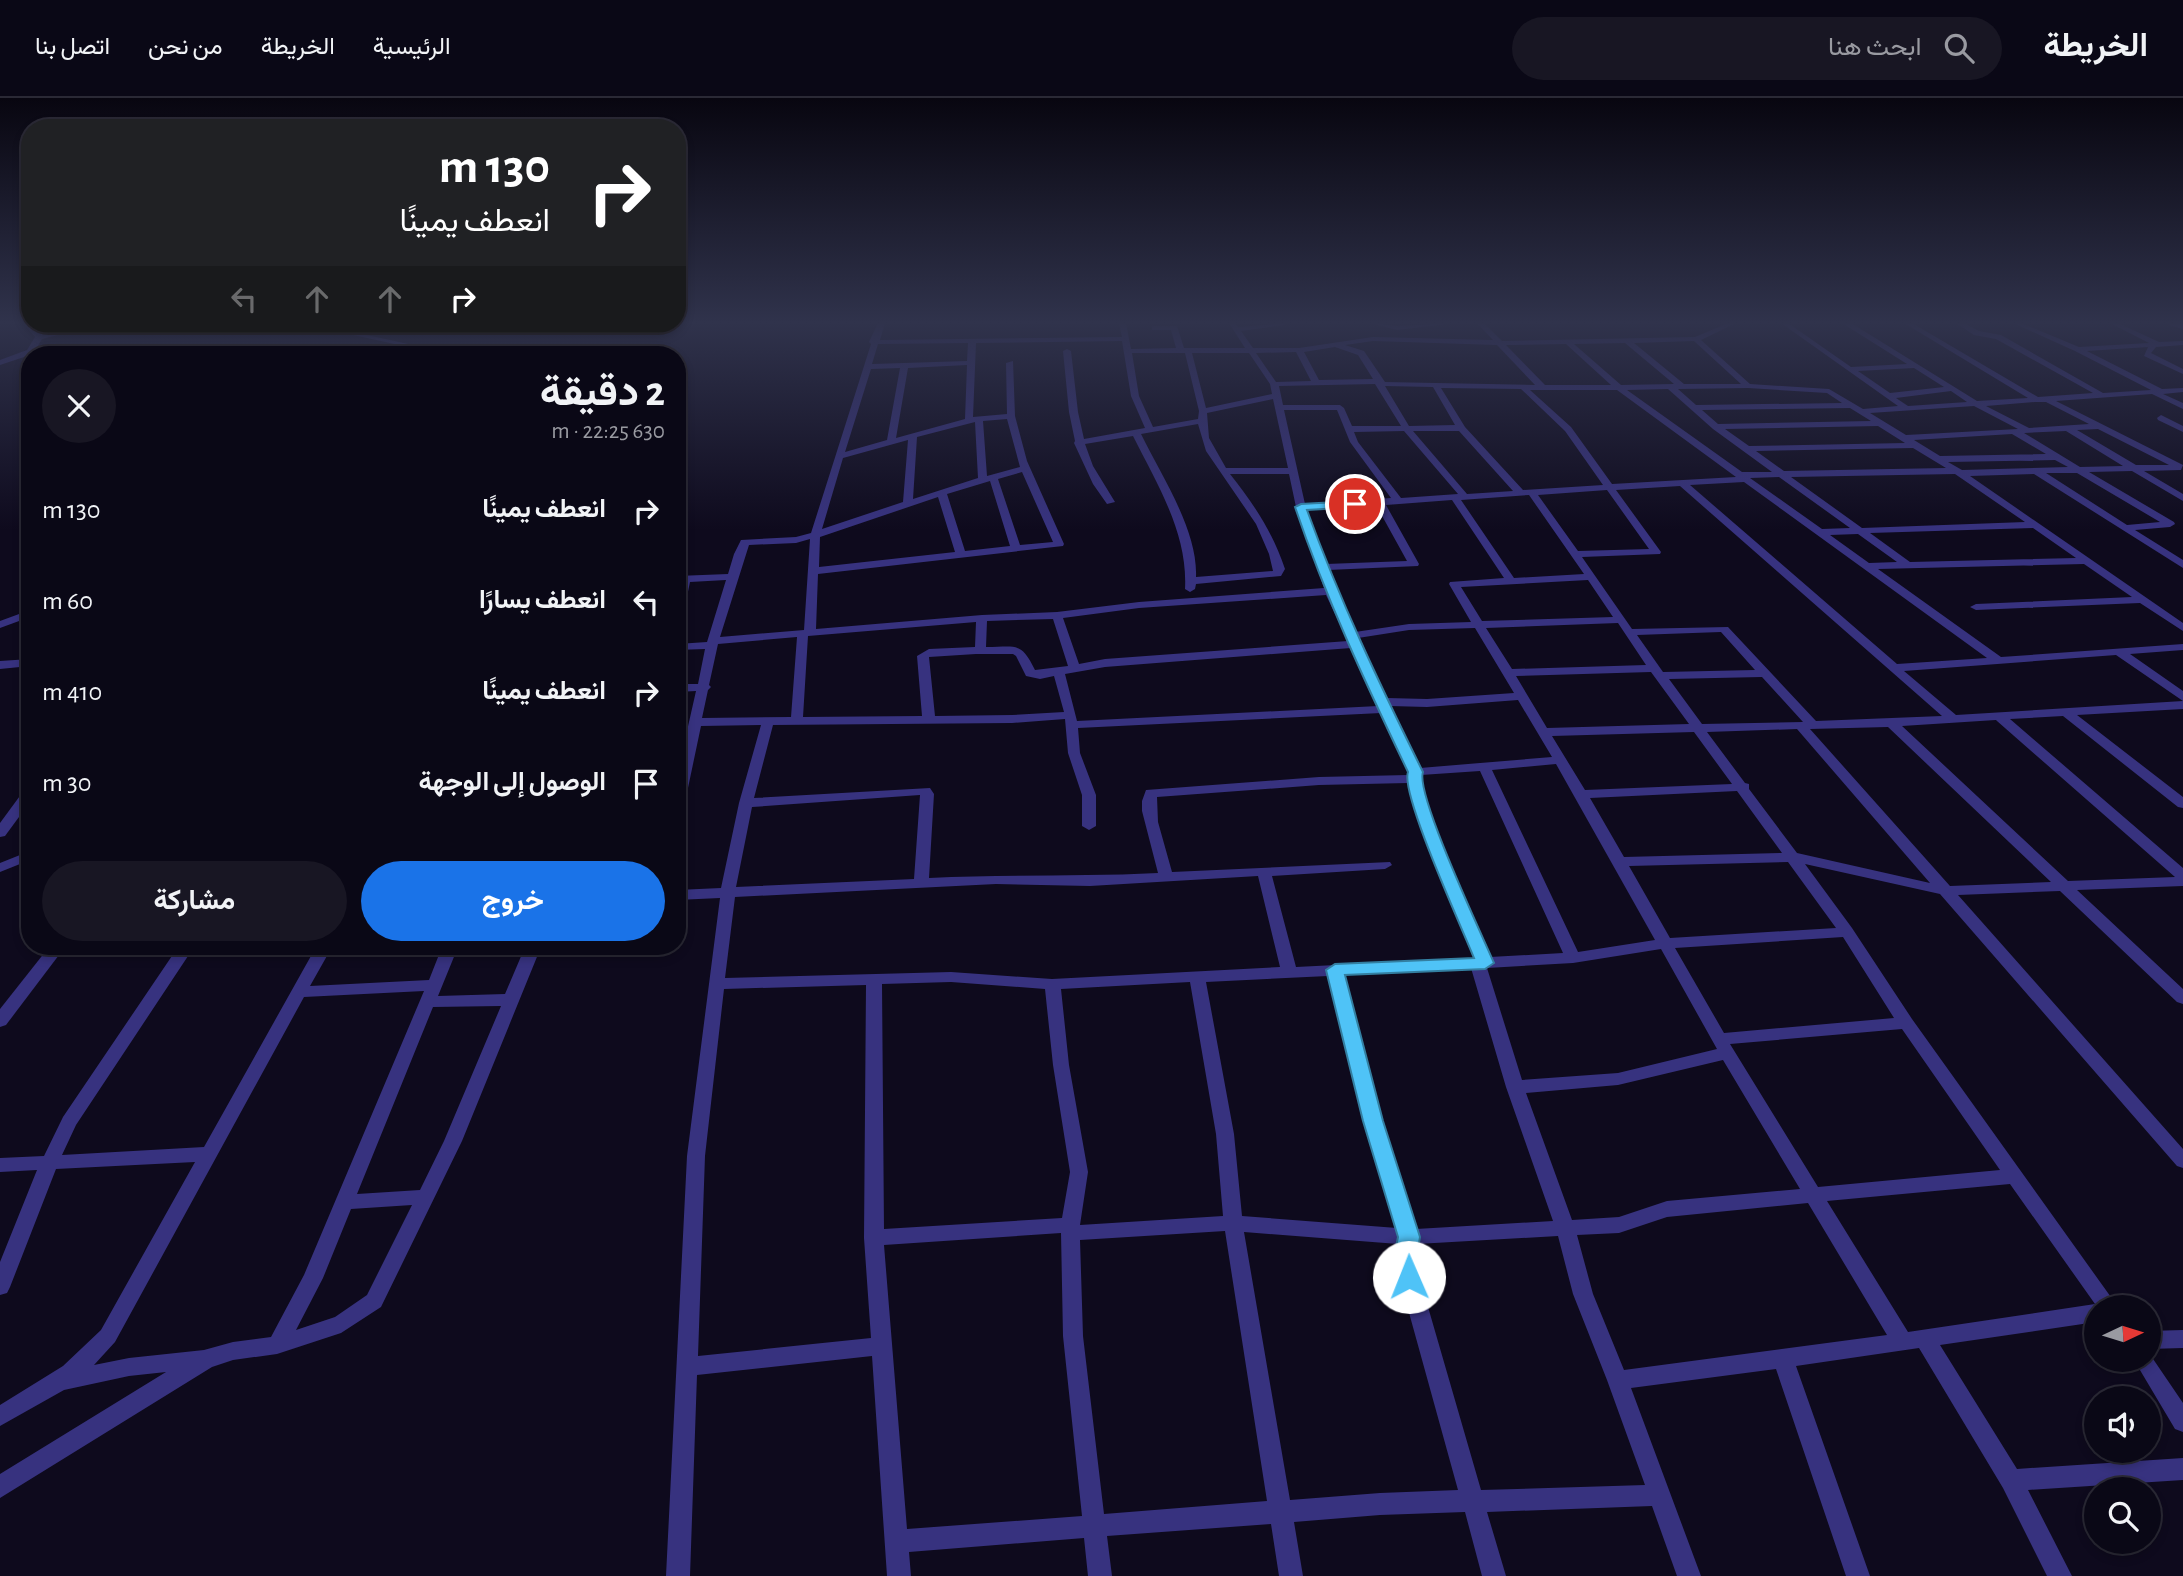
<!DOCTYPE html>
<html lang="ar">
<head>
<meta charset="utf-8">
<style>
	body { margin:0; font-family:"Alegreya Sans",Vazirmatn,sans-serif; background:#181623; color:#f1f3f6; direction:rtl; height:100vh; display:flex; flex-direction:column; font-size:26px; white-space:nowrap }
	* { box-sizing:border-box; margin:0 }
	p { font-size:23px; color:#999aa1 }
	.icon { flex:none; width:38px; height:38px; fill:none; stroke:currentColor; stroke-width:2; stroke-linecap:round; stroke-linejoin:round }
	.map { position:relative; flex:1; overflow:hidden; direction:ltr }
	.drawer { position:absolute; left:21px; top:248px; width:665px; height:609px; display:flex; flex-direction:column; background:#0a0816; border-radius:28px; box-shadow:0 4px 10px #0003,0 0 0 2px #2a2935; direction:rtl }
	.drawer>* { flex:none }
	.top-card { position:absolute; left:21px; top:21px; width:665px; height:214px; border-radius:28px; box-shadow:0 4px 10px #0003,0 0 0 2px #2a2935; direction:rtl; background:#202124; color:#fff; overflow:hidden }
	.needle { width:46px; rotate:86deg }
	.buttons { position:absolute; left:2084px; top:1197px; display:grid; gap:14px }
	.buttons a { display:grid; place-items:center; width:77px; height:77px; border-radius:50%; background:#0a0816; box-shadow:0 4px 10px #0003,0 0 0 2px #2a2935; font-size:35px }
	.pin { position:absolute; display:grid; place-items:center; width:60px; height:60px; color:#fff; margin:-30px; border:4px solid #fff; border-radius:50%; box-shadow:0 2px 7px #0007 }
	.me { position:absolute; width:77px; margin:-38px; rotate:359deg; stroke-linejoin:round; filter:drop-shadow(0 0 5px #0008) }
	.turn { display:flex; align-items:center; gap:24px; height:147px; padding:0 21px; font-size:32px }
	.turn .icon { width:91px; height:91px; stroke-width:2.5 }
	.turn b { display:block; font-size:49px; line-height:60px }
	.lanes { display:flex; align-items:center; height:66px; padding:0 21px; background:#0003; justify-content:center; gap:35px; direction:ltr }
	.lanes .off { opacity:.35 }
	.round { display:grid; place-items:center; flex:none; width:74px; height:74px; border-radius:37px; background:#181623 }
	.overview { display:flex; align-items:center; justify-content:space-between; height:119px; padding:0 21px }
	h1 { font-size:42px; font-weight:700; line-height:52px }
	.primary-button { display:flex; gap:14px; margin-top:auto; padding:14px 21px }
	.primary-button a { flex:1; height:80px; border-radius:42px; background:#1a73e8; color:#fff; font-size:28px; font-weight:700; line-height:80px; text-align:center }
	.primary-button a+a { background:#181623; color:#f1f3f6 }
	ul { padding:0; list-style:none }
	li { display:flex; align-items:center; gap:21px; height:91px; padding:0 21px }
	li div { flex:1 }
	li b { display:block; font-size:26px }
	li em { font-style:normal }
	header { display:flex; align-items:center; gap:42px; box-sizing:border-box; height:98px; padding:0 35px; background:#0a0816; border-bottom:2px solid #2a2935 }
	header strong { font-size:33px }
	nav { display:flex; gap:38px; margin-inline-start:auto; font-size:24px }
	.search { width:490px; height:63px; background:#181623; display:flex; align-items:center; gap:18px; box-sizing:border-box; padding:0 24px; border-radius:38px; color:#999aa1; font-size:26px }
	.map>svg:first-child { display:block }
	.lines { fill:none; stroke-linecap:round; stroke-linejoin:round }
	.street { fill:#37327f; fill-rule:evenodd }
	.route { fill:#4fc3f7; stroke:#337fa1; stroke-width:2 }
</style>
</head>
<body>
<header>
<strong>الخريطة</strong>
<div class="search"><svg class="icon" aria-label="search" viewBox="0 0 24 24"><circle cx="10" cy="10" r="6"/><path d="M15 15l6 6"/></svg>ابحث هنا</div>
<nav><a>الرئيسية</a><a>الخريطة</a><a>من نحن</a><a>اتصل بنا</a></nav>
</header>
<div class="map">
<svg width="2183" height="1478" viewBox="0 0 2183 1478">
	<rect width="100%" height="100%" fill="#0e0a1d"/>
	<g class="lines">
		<g class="street">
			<polygon points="23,225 30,225 41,236 58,233 197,226 239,226 235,228 58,237 42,241 33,256 0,267 0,262 27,252 35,239"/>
			<path d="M878,225H885L880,242L1122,239L1119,225H1126L1131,251L1176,250L1171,232H1152V228H1177L1184,250H1245L1229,225H1235L1238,229L1287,225L1284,227L1241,233L1253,250H1299L1373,239L1493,242L1477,225H1484L1502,243L1695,239L1728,225H1736L1701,242L1750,286L1829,291L1863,311L1898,308L1781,225H1788L1851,269L1907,266L1842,225H1851L1977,303L2028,300L1904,225H1912L2038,299L2093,295L1996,241L1974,237L1956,225H1964L1979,233L2001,237L2103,295L2151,292L2075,253L2013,225H2021L2079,249L2149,245L2110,225H2118L2159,244L2183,243V247L2156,249L2151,255L2183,271V276L2144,258L2148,249L2087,253L2162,291L2183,290V294L2163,296L2183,305V311L2152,296L2056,303L2183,367L2181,372L2144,373L2183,396V403L2132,373L2089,374L2174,424L2175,426L2170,429L2135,432L2183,462V470L2034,376L1970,378L2183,525V533L2140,505L1976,512L1970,509L1976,506L2132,499L2084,466L1878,471L2001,559L2183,546V552L2130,556L2183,593V603L2116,557L1904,573L1956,617L2183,603V611L2077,617L2183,699V710L2178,709L2063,618L2010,621L2183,770V788L2077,792L2183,891V906L2177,904L2060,793L1958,797L2183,1051V1070L2177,1068L1940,796L1805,766L1852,830L1912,921L2118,1209H2096V1224L1940,1247L2017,1371L2183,1360V1382L2028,1392L2072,1478H2047L2003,1390L1919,1250L1796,1268L1870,1478H1846L1776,1271L1631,1290L1701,1478H1677L1652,1408L1487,1414L1506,1478H1482L1465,1414L1380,1417L1294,1424L1303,1478H1279L1271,1426L1107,1438L1112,1478H1088L1084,1440L909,1454L911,1478H887L872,1258L697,1277L690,1478H666L687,1058L720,800L677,802V792L721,790L739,705L761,627L701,628L684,709L677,713V677L696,593L677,594V586H698L705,551L677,552V546L707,544L726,482L690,484L683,518L677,521V478L728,476L734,456L741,442L796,439L811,435L871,246L869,244ZM1122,243L1131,298L1145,330L1084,341L1078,314L1071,253L1067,251L1063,253L1069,314L1075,343L1074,345L1093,386L1107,406L1115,404L1093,368L1085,346L1133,338C1157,386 1188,435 1185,491L1190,494L1195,491L1196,486L1281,478L1285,471C1273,435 1254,406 1230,376H1289L1296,409L1324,490L1139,504L1057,514L982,517L816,531L818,476L1063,448L1064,446L1027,363L1015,318L1013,263L1006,265L1007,316L973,319L976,245ZM1373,243L1497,247L1535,287L1385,284L1364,253L1345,247ZM1694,243L1741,286H1684L1634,245ZM968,245L967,263L872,266L878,246ZM1625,245L1674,286L1621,287L1574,246ZM1566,246L1611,287H1545L1506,247ZM1335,249L1358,257L1373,281L1319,282L1304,254ZM1296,254L1311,283L1276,284L1256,255ZM1132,255H1185L1199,313L1198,321L1153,329L1139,298ZM1192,255H1249L1270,286L1272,296L1206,310ZM967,267L965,321L896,340L908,270ZM900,270L887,342L845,354L871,271ZM1914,270L1944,289L1890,295L1858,273ZM1375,286L1401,328H1352L1344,310L1340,307H1283L1279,288ZM1385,288L1433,289L1455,327L1409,328ZM1441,290L1521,291L1565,333L1603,387L1523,392L1465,329ZM1748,290L1827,295L1842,305L1696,307L1678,291ZM1668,291L1713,331L1772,374H1742L1627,292ZM1530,292H1617L1736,379L1612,386L1571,329ZM1951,293L1967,304L1908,308L1896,300ZM1273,301L1288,370H1226L1209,340L1207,315ZM2035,304H2046L2089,326L2029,330L1986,308ZM1974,308L2018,331L1906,337L1870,315ZM1850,310L1871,323L1718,326L1702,312ZM1284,312H1337L1350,344L1391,400L1305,406ZM1007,321L1020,369L987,378L983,323ZM975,324L978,380L913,401L917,339ZM1198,326L1206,353L1256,426L1269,456L1273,473L1196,479C1198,432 1161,377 1141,336ZM1878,328L1905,345L1749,348L1725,331ZM2098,331L2169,367H2136L2077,332ZM1404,333L1458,396L1401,400L1358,344L1354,334ZM1413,333H1459L1513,393L1467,396ZM2066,333L2123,368L2080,369L2024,335ZM2012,336L2046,356L1940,358L1914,342ZM908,342L903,404L822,431L843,360ZM1913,350L1946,370L1784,373L1756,353ZM2055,362L2068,369L1962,372L1948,364ZM1022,374L1053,444L1020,447L998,381ZM2046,375H2077L2160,424L2127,427ZM1955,376L2025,424L1862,430L1791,379ZM1779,379L1850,430L1822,431L1750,380ZM990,383L1010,448L965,453L947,396ZM1744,384L1987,560L1897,566L1690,387ZM1680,388L1942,618L1816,623L1728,529L1632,531L1582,459L1660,456L1661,454L1616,392ZM1607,392L1649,451L1578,453L1538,397ZM1529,397L1584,476L1514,480L1461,402ZM938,399L955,454L819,469L820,439ZM1452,402L1504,480L1450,484L1449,486L1471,524L1409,526L1355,534L1328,472L1418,468L1419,466L1386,407ZM1376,407L1407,463L1326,466L1307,412ZM2033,430L2076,460L1910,464L1870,435ZM1858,436L1897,464L1869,465L1830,437ZM810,441L804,532L720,539L749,447L796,445ZM1588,482L1613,519L1482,523L1461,489ZM1326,497L1348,543L1105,561L1079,566L1063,520L1139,510ZM1053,521L1068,568L1035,572C1021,543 1016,549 986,549L987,523ZM976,524L975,549L929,551L917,558L922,618L803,619L808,538ZM1618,525L1646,567L1512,571L1486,530ZM1475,530L1514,595L1427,601L1387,600L1358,540L1409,532ZM1721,534L1755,572L1663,574L1637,537ZM797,539L791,619L702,620L708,592L711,589L709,587L718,546ZM1351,550L1378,608L1077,623L1065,576L1105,569ZM976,556H1013L1016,558L1026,578L1040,581L1054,578L1064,614L1012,617L935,618L929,559ZM1651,574L1689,626L1547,630L1516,578ZM1762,579L1803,624L1702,626L1669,581ZM1518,602L1552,659L1420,670L1390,608L1427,609ZM1381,615L1408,674V677L1319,679L1146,692L1142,703V713L1158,775C1081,779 1005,776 929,780L934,696L930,690L754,700L773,627L1012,625L1065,621L1068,655L1082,697V728L1089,732L1096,728V697L1080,655L1078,630ZM1996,622L1997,623L2175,779L2068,783L1902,628ZM1888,629L2051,784L1950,788L1810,631ZM1797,631L1930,785L1797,755L1749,691V686L1745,685L1707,634ZM1694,634L1732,686L1585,692L1552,638ZM1556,666L1655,842L1578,854L1492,672ZM1480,673L1563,855L1490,859L1437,733L1420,681L1421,677ZM1408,685L1423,733L1475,860L1296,869L1272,778L1385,771L1392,767L1390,764L1172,774L1158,724L1157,699L1319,687ZM1737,693L1782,755L1624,759L1590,700ZM920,697L914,781L736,789L752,709ZM1788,764L1836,830L1670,840L1629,768ZM1258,778L1280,869L1052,881L951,874L725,880L735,799L996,786L1090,788ZM1843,839L1894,920L1724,935L1675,850ZM1661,851L1717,951L1618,975L1522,982L1487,870L1573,865ZM1471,870L1506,989L1553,1123L1416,1131L1382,1023L1343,877ZM1328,878L1364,1023L1397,1130L1242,1118L1234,1036L1206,884ZM951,884L1045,891L1053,967L1070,1074L1062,1120L884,1131L882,886ZM1190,884L1216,1036L1223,1118L1080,1127L1088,1074L1069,967L1061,891ZM866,887L864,1140L871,1240L698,1258L705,1058L724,891ZM1902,931L2000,1072L1818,1089L1730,946ZM1723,962L1800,1091L1667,1103L1619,1119L1572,1122L1526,995L1618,987ZM2010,1086L2095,1206L1908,1234L1827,1103ZM1808,1105L1887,1237L1624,1272L1593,1196L1577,1137L1619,1135L1667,1119ZM1225,1133L1267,1403L1104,1416L1083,1238L1080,1142ZM1244,1134L1398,1146L1395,1164L1458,1392L1380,1395L1290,1402ZM1061,1135L1063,1238L1082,1418L907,1431L884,1147ZM1558,1138L1573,1196L1607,1282L1645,1387L1481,1392L1415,1164L1417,1146Z"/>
			<polygon points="1370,225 1397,228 1456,225 1397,232"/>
			<polygon points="2168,225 2183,226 2183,231 2169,227"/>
			<polygon points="303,226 316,226 459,257 445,257"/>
			<polygon points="2161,317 2183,328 2183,334 2158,322 2157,320"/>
			<polygon points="30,512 30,519 0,530 0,523"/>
			<polygon points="30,561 30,568 0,571 0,563"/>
			<polygon points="30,690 30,704 5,738 0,739 0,725 25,691"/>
			<polygon points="30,753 30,762 0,774 0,765"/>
			<polygon points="49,849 65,849 6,927 0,929 0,911"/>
			<path d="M178,849H194L76,1027L62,1057L204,1049L316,849H332L310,888L429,882L442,849H458L438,898L505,896L525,849H541L462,1043L381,1209L341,1235L277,1256L233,1262L212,1269L0,1400V1376L166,1274L129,1278L64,1292L0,1328V1307L63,1268L101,1232L195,1064L56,1071L10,1189L7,1195L0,1197V1164L37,1072L0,1074V1060L44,1058L63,1019ZM424,893L304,1177L271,1239L233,1244L204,1252L129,1260L94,1267L115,1244L304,899ZM501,908L444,1043L420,1092L357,1096L433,909ZM412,1107L367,1197L335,1219L296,1232L323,1180L351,1111Z"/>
			<polygon points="2183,1232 2183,1250 2149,1251 2149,1233"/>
			<polygon points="2149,1255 2183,1305 2183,1334 2175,1331 2134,1262 2149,1262"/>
		</g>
	</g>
	<linearGradient id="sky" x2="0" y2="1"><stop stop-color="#080610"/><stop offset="0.52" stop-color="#30334c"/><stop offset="1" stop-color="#30334c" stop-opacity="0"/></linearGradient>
	<rect width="2183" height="432" fill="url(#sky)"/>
	<path class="route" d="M1355,403L1359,404V409L1307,412C1340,503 1380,587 1423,674C1415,695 1481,835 1494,865L1485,871L1345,877L1383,1023L1420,1139L1416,1164L1420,1179L1417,1186L1409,1188L1401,1186L1393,1164L1398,1139L1363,1023L1326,872L1335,866L1474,860C1462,830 1400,695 1408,674C1366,586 1326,501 1295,409L1301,406Z"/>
</svg>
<div class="buttons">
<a><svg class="needle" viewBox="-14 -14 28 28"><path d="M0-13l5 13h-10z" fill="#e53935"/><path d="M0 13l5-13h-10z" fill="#999aa1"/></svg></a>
<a><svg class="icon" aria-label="sound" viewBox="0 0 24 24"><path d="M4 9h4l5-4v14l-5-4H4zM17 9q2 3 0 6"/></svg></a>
<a><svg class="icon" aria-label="search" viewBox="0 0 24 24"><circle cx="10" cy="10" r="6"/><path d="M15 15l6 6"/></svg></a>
</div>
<div class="pin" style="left:1355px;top:406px;background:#d93025"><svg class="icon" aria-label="arrive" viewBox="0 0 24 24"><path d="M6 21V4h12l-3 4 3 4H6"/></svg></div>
<svg class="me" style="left:1409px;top:1179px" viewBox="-20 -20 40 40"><circle r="19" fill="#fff"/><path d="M0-13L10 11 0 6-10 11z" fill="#4fc3f7"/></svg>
<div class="top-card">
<div class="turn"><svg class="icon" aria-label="right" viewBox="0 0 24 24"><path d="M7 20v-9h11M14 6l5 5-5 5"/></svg><div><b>130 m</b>انعطف يمينًا</div></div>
<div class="lanes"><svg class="icon off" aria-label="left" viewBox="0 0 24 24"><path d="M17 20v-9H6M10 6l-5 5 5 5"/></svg><svg class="icon off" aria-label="ahead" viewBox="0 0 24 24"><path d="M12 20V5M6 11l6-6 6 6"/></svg><svg class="icon off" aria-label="ahead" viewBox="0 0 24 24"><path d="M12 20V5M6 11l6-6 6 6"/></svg><svg class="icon" aria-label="right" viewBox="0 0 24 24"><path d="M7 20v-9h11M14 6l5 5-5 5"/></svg></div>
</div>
<section class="drawer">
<div class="overview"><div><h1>2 دقيقة</h1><p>630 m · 22:25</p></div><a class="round"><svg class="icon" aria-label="close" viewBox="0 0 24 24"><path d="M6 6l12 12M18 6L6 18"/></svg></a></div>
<ul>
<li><svg class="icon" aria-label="right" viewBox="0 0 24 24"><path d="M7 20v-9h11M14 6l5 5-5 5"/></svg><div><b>انعطف يمينًا</b></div><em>130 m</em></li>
<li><svg class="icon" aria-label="left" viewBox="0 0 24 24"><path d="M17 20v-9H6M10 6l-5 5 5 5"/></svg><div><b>انعطف يسارًا</b></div><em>60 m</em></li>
<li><svg class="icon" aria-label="right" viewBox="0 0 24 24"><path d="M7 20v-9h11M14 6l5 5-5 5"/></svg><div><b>انعطف يمينًا</b></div><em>410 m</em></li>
<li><svg class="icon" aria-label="arrive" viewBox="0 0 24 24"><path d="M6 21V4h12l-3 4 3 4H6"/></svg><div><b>الوصول إلى الوجهة</b></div><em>30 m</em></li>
</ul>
<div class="primary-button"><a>خروج</a><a>مشاركة</a></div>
</section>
</div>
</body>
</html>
